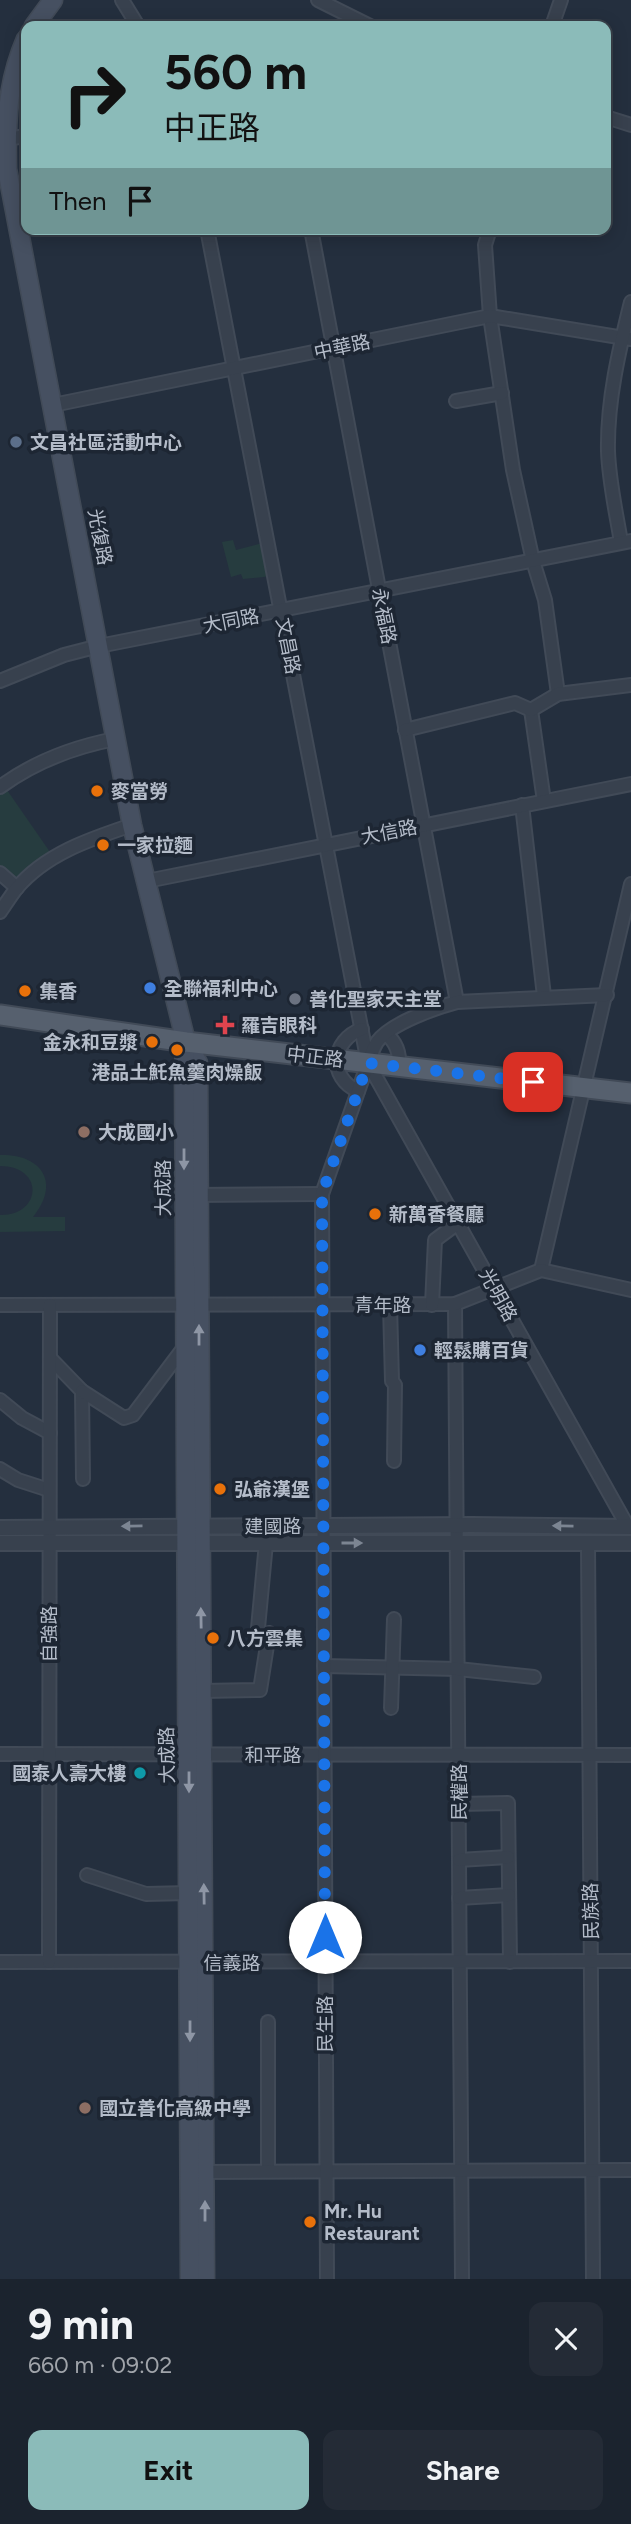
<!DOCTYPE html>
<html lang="en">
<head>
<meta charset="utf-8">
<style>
	body { margin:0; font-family:Figtree,"Noto Sans TC",sans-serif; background:#242b36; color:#f1f3f6; height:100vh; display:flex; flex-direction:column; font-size:26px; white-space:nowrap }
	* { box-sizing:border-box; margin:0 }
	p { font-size:23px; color:#a0a4aa }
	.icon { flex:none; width:38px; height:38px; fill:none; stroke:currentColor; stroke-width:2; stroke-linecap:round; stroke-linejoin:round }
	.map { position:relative; height:2279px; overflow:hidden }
	.drawer { display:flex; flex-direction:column; background:#1b232e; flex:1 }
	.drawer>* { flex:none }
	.guide { position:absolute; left:21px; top:21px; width:590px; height:214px; border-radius:14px; box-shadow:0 4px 18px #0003,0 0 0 2px #39404a; background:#8bbbb9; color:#111; overflow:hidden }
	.pin { position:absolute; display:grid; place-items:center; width:60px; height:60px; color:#fff; margin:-30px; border-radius:14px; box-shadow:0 4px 10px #0006 }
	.me { position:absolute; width:77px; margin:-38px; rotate:0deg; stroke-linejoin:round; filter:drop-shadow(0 0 5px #0008) }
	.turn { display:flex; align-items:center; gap:24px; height:147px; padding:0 28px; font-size:32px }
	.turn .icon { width:91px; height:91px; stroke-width:2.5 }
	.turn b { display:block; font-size:49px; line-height:60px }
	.then { display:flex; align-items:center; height:66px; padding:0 28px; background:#0003; gap:14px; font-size:26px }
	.round { display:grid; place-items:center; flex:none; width:74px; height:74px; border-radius:14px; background:#242b36 }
	.head { display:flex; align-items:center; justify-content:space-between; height:119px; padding:0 28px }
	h1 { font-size:42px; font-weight:700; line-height:52px }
	.cta { display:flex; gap:14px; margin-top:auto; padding:14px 28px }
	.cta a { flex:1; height:80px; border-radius:14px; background:#8bbbb9; color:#111; font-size:28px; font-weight:700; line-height:80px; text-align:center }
	.cta a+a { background:#242b36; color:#f1f3f6 }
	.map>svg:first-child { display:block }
	.green { fill:#263c3f }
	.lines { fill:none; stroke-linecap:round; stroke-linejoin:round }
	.minor-casing { stroke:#414a57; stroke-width:16 }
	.tertiary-casing { stroke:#414a57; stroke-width:18 }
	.secondary-casing { stroke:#414a57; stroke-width:21 }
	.primary-casing { stroke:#414a57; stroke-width:23 }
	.minor { stroke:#38414e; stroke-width:12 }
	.tertiary { stroke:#38414e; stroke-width:14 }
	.secondary { stroke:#465061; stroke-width:18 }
	.primary { stroke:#56606e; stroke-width:19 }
	.oneway { fill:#8e96a5 }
	.oneway2 { fill:#7c8592 }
	.route { stroke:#1a73e8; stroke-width:12; stroke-dasharray:0 21.6 }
	.service-dot { fill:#5c6f8a; stroke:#1d2633; stroke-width:2.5 }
	.food-dot { fill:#e8710a; stroke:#1d2633; stroke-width:2.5 }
	.shop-dot { fill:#3f7fe0; stroke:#1d2633; stroke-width:2.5 }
	.worship-dot { fill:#6b7280; stroke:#1d2633; stroke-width:2.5 }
	.health-dot { fill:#e0444e; stroke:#1d2633; stroke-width:2.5 }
	.education-dot { fill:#8d6e63; stroke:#1d2633; stroke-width:2.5 }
	.culture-dot { fill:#0f9aa8; stroke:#1d2633; stroke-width:2.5 }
	.labels { text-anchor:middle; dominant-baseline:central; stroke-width:7; stroke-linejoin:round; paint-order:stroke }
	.street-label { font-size:19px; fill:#b4bcc9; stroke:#1d2633 }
	.poi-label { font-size:19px; font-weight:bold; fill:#b4bcc9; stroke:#1d2633; text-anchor:start }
</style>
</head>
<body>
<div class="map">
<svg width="631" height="2279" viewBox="0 0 631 2279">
	<rect width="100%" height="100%" fill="#242f3e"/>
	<g class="green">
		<polygon points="233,540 236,550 266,542 273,576 243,579 241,574 231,577 222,542"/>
		<polygon points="7,790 50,852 17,879 0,866 0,795"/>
		<path d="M0,1155C42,1154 61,1183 33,1217H65V1231L0,1232V1215C42,1216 45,1166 0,1166Z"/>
	</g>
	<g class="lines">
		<defs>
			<g id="minor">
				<polyline points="122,0 138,26"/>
				<polyline points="318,0 370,26"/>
				<polyline points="552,26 561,0"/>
				<polyline points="606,117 631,125"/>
				<polyline points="6,139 26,136"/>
				<polyline points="207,229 368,1063 628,1527"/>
				<polyline points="311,229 457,1002"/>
				<polyline points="490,229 485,245 490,316 513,470 533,561 545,600 558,694"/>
				<polyline points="456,401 502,393"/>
				<polyline points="53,405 490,316 631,339"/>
				<path d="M621,542C616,512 609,481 608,451C607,401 619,350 631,302"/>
				<polyline points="0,681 64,655 99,646 631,541"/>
				<polyline points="531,710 544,801"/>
				<polyline points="405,730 515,703 531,710 558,694 631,685"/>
				<path d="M0,787C34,762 74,747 115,739"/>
				<polyline points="522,805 544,996"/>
				<polyline points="0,873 17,888"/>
				<polyline points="147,881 631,784"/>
				<path d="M0,912C5,905 10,897 16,889C45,854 90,839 132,825"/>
				<path d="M386,1034C396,1042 400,1053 399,1066"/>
				<path d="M358,1091C328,1078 331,1040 362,1029"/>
				<polyline points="193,1195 322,1194"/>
				<polyline points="541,1270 631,884"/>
				<polyline points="455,1304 462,2279"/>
				<polyline points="0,1305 455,1304 541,1270 631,1290"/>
				<polyline points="390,1305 392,1381 395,1385 394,1461"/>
				<polyline points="432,1305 435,1240 458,1223"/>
				<polyline points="50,1358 82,1391 83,1479"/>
				<polyline points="82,1391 124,1418 133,1415 185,1346"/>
				<polyline points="0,1400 22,1418 50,1433"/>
				<polyline points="0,1469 18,1480 49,1490"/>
				<polyline points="588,1543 593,2279"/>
				<polyline points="258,1628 266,1543"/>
				<polyline points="324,1666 458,1669 534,1677"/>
				<polyline points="202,1691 260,1690 269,1633"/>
				<polyline points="391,1708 394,1619"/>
				<polyline points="0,1754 631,1755"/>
				<polyline points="459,1804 508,1803 510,1962"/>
				<polyline points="459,1860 508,1857"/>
				<polyline points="87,1875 146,1894 189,1893"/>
				<polyline points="459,1898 509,1895"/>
				<polyline points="0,1962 631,1961"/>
				<polyline points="49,1962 50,1305"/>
				<polyline points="268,2022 268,2171"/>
				<polyline points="197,2172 631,2170"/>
				<path d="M327,2279L322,1194L368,1063C371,1056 373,1048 377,1042C391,1023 435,1008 457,1002L607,995"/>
			</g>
			<g id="tertiary">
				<polyline points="0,1528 472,1525 631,1527"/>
				<polyline points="0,1543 631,1543"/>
			</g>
			<g id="secondary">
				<polyline points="34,26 53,0"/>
				<path d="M26,39C7,83 6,121 7,169L132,825L186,1042L198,1063L205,2279"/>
				<polyline points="186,1042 184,1063 190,2279"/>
			</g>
			<polyline id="primary" points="0,1015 186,1042 631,1093"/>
		</defs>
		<use href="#minor" class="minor-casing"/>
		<use href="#tertiary" class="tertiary-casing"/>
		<use href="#secondary" class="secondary-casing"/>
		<use href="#primary" class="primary-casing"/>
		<use href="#minor" class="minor"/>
		<use href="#tertiary" class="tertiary"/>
		<use href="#secondary" class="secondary"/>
		<use href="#primary" class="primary"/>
	</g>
	<defs><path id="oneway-solid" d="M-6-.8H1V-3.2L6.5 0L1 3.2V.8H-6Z" transform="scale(1.75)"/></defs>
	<g class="oneway">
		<use href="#oneway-solid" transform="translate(184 1159) rotate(90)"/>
		<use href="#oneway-solid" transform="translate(199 1335) rotate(-90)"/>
		<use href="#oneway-solid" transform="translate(201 1618) rotate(-91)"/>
		<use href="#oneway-solid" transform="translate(189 1782) rotate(90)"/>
		<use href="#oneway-solid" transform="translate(204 1894) rotate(-91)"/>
		<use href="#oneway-solid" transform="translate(190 2031) rotate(90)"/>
		<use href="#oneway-solid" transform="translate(205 2211) rotate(-90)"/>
	</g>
	<g class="oneway2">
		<use href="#oneway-solid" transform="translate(132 1526) rotate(179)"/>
		<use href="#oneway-solid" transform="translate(563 1526) rotate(-179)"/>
		<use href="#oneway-solid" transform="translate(352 1543)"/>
	</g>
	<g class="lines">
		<polyline class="route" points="325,1937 322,1194 368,1063 533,1082"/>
	</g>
	<circle class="service-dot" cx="16" cy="442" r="7"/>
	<g class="food-dot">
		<circle cx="97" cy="791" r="7"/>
		<circle cx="103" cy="845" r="7"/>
		<circle cx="25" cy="991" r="7"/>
		<circle cx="152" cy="1042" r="7"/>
		<circle cx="177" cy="1050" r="7"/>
		<circle cx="375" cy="1214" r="7"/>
		<circle cx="220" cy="1489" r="7"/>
		<circle cx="213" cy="1638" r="7"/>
		<circle cx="310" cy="2222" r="7"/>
	</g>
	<g class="shop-dot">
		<circle cx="150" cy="988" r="7"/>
		<circle cx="420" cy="1350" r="7"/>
	</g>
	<circle class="worship-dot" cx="295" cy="999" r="7"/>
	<path class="health-dot" d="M221.5 1014.5h7v7h7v7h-7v7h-7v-7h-7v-7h7z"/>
	<g class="education-dot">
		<circle cx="84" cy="1132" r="7"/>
		<circle cx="85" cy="2108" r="7"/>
	</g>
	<circle class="culture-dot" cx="140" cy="1773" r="7"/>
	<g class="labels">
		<g class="street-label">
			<text transform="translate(342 347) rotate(-12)">中華路</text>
			<text transform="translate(100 537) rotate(79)">光復路</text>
			<text transform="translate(384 616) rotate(79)">永福路</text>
			<text transform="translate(231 621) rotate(-11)">大同路</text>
			<text transform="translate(288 646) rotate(79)">文昌路</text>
			<text transform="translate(389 832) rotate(-11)">大信路</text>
			<text transform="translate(315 1057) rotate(7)">中正路</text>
			<text transform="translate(163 1188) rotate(-90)">大成路</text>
			<text transform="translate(498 1295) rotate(61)">光明路</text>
			<text x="383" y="1305">青年路</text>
			<text x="273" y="1526">建國路</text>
			<text transform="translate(49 1634) rotate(-90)">自強路</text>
			<text transform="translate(167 1755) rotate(-91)">大成路</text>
			<text x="273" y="1755">和平路</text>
			<text transform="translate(459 1792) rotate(-90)">民權路</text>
			<text transform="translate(591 1911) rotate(-91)">民族路</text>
			<text x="232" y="1963">信義路</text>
			<text transform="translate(325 2024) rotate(-90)">民生路</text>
		</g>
		<g class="poi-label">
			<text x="30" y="442">文昌社區活動中心</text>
			<text x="111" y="791">麥當勞</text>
			<text x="117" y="845">一家拉麵</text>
			<text x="164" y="988">全聯福利中心</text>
			<text x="39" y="991">集香</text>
			<text x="309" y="999">善化聖家天主堂</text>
			<text x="241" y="1025">羅吉眼科</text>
			<text x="138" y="1042" text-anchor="end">金永和豆漿</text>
			<text x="177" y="1072" text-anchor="middle">港品土魠魚羹肉燥飯</text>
			<text x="98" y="1132">大成國小</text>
			<text x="389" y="1214">新萬香餐廳</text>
			<text x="434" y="1350">輕鬆購百貨</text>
			<text x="234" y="1489">弘爺漢堡</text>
			<text x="227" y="1638">八方雲集</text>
			<text x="126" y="1773" text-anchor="end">國泰人壽大樓</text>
			<text x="99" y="2108">國立善化高級中學</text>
			<text x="324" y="2211">Mr. Hu<tspan x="324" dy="22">Restaurant</tspan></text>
		</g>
	</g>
</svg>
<div class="pin" style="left:533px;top:1082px;background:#d93025"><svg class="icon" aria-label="arrive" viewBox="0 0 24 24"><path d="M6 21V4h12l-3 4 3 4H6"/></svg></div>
<svg class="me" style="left:325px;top:1937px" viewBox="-20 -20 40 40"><circle r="19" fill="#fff"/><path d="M0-13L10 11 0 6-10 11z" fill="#1a73e8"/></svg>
<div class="guide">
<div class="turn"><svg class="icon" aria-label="right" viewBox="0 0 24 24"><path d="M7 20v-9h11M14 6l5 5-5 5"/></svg><div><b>560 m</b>中正路</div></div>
<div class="then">Then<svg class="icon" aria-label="arrive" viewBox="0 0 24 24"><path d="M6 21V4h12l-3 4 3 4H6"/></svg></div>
</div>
</div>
<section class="drawer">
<div class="head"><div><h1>9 min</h1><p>660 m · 09:02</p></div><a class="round"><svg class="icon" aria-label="close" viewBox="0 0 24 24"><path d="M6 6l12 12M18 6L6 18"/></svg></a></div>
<div class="cta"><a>Exit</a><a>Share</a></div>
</section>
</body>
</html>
